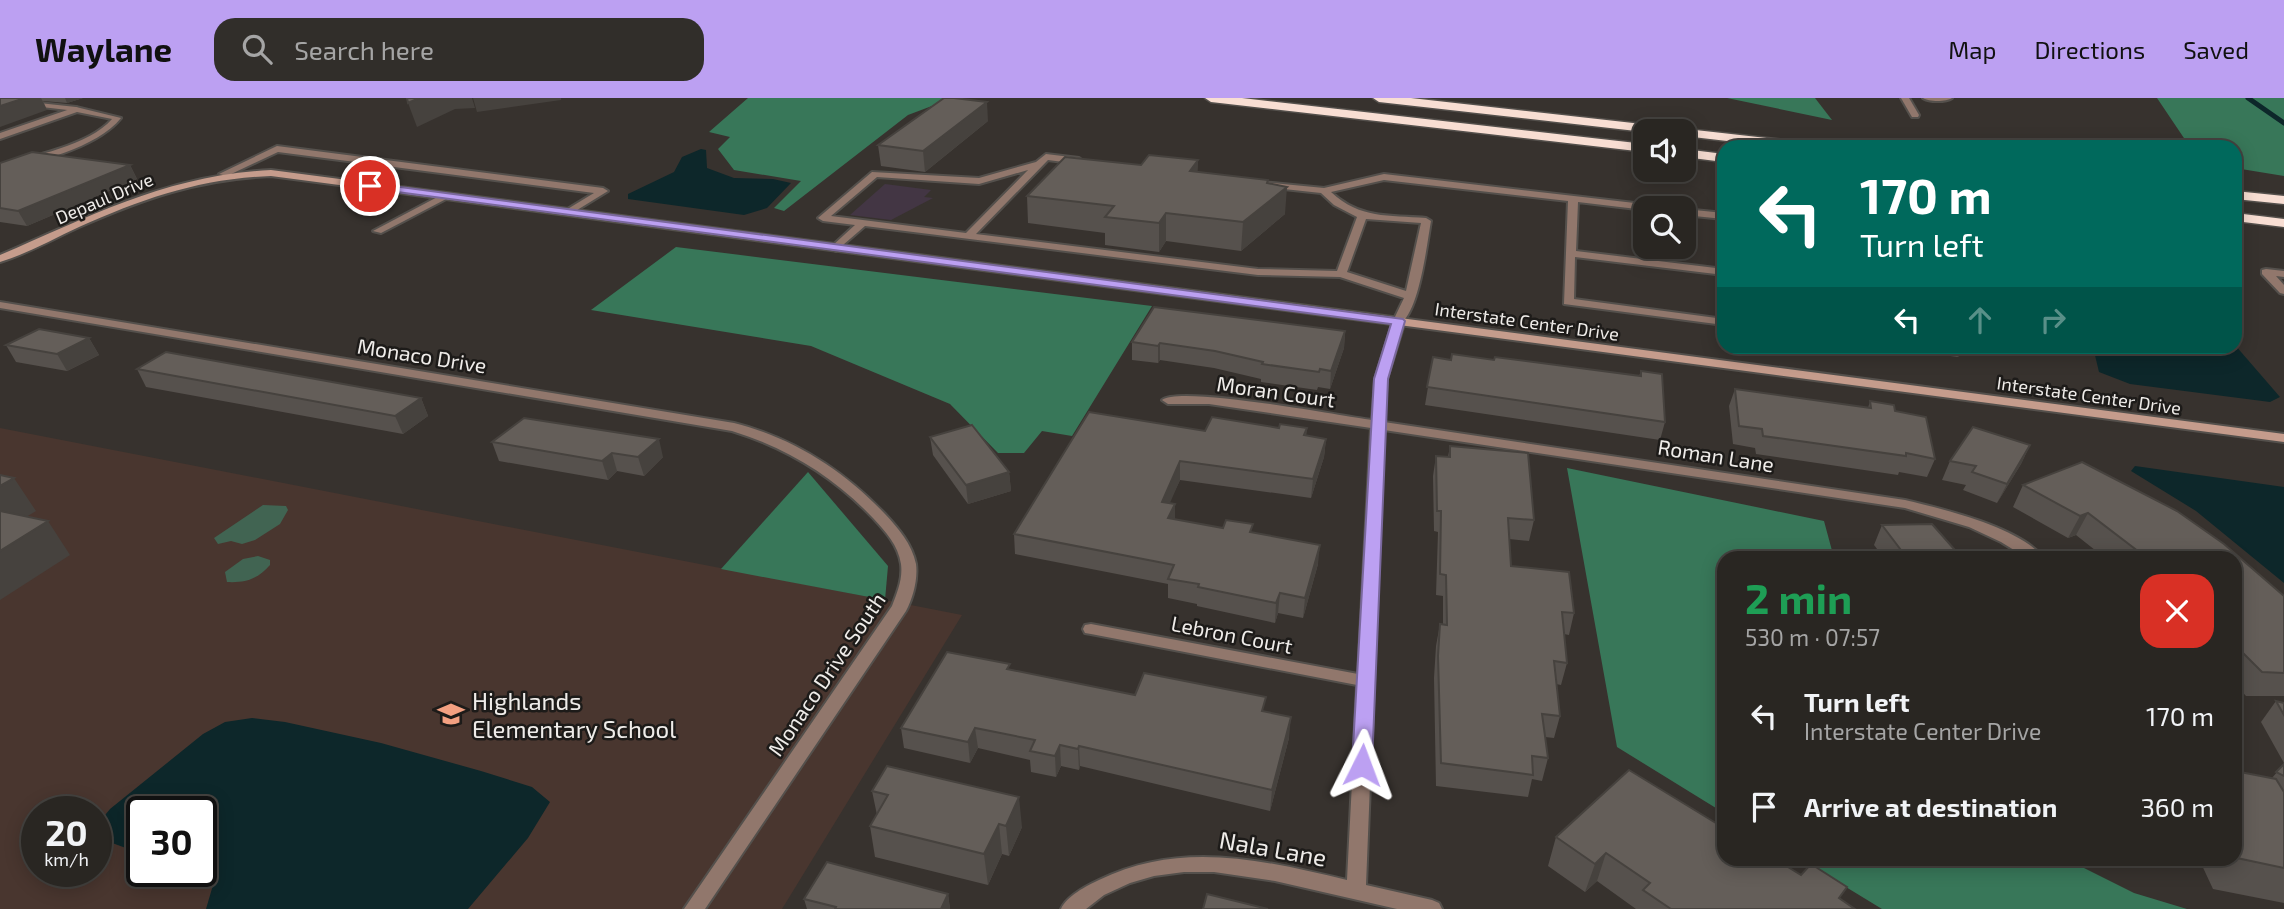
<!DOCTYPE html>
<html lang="en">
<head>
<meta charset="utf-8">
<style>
	body { margin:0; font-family:"Exo 2",sans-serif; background:#312e2a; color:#f1f3f6; height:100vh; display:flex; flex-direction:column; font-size:26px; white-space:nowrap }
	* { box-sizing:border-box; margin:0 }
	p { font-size:23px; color:#a5a5a5 }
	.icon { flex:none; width:38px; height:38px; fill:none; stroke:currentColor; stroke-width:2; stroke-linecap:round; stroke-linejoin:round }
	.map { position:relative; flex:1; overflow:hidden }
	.drawer { position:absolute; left:1717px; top:453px; width:525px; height:315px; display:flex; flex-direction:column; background:#292622; border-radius:21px; box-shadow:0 4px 18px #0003,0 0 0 2px #454340 }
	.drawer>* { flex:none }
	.hud { position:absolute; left:1717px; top:42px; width:525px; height:214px; border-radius:21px; box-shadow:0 4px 18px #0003,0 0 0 2px #454340; background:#00695c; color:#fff; overflow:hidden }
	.fabs { position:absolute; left:1633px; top:21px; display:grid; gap:14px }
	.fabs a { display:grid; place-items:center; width:63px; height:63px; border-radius:14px; background:#292622; box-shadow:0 4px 18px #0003,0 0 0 2px #454340; font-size:35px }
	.speed { position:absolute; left:21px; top:698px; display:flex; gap:14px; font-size:35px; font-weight:700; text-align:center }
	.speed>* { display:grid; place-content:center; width:91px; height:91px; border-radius:50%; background:#292622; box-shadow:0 4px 18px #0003,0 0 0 2px #454340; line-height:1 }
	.speed small { font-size:18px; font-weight:400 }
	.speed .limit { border:4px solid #111; border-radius:10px; background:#fff; color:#111 }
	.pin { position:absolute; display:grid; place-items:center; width:60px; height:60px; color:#fff; margin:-30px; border:4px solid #fff; border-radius:50%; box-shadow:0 2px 7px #0007 }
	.me { position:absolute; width:77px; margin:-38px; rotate:3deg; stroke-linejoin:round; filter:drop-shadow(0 0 5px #0008) }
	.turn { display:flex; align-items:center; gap:24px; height:147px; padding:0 28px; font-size:32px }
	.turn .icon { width:91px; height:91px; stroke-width:2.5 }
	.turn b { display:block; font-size:49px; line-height:60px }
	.lanes { display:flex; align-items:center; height:66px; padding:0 28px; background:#0003; justify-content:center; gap:35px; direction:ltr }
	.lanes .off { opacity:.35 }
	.round { display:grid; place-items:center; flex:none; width:74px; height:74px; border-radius:21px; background:#312e2a }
	.summary { display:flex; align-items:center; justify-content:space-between; height:119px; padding:0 28px }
	h1 { font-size:42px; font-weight:700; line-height:52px; color:#1e9e55 }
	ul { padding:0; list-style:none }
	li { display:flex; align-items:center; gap:21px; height:91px; padding:0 28px }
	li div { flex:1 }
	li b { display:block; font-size:26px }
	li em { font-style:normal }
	header { display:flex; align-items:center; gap:42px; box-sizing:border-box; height:98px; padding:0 35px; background:#bca0f2; color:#111 }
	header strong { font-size:33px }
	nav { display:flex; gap:38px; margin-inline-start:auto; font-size:24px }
	.search { width:490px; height:63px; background:#312e2a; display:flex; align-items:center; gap:18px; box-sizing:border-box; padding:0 24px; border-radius:21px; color:#a5a5a5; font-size:26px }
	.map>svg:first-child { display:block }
	.industrial { fill:#433644 }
	.education { fill:#49362f; fill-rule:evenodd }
	.green { fill:#416452 }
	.forest { fill:#387759 }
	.water { fill:#0d272a }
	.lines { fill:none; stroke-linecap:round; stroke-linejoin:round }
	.stream { stroke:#0d272a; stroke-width:5 }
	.lane-casing { stroke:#54504c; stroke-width:4 }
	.street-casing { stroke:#54504c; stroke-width:4 }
	.secondary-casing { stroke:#54504c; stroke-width:4 }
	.highway-casing { stroke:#54504c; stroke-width:3 }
	.lane { fill:#91776c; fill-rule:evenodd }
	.street { fill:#91776c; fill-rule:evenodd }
	.secondary { fill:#c59c8c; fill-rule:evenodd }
	.highway { fill:#f8ded3; fill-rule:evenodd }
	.wall { fill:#56514d }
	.shaded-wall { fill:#46423e }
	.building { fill:#645e59; stroke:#46423e; stroke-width:2 }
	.route { fill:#bca0f2; stroke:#7a689d; stroke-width:2 }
	.labels { text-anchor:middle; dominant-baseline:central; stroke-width:5; stroke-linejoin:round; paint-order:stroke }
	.far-street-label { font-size:18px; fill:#efece9; stroke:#1d1b19 }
	.street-label { font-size:21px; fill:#efece9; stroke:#1d1b19 }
	.near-poi-label { font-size:24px; fill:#efece9; stroke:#1d1b19; text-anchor:start }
	.near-street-label { font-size:24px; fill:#efece9; stroke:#1d1b19 }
</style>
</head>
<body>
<header>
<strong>Waylane</strong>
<div class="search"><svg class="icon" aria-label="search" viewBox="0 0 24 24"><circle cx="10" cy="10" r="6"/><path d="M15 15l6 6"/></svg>Search here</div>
<nav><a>Map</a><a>Directions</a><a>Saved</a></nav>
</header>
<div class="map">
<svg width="2284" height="811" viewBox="0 0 2284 811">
	<rect width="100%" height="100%" fill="#37322e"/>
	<polygon class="industrial" points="885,86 931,92 924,99 933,100 891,122 850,117"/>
	<path class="education" d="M0,330L962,517L782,811H0ZM37,714H96V774H37ZM142,714H201V774H142Z"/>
	<g class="green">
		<polygon points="263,407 286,408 288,412 280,426 255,442 242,446 231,443 218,446 214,440"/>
		<path d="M258,458L270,462V467C258,481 245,485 227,484L225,474L243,461Z"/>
	</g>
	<g class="forest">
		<polygon points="748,0 953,0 908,17 784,113 774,110 801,83 734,72 718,51 730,39 709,34"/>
		<polygon points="1727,0 1815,0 1832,22"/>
		<polygon points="2157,0 2284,0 2284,78 2235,70 2235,49 2190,49"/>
		<polygon points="676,149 1152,208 1072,338 1042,333 1024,355 998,355 950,306 811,248 591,212"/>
		<polygon points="1567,370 1824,423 1834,460 1724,460 1724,715 1617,649"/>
		<polygon points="808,374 888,468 885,502 721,471"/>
		<polygon points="1800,761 2066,761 2134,795 2187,811 1882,811"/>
	</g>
	<g class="water">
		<polygon points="701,51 706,52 707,70 734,80 773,81 791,85 767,110 744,117 628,101 628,96 674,74 682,59"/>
		<polygon points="2235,247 2280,299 2270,304 2130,286 2099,274 2093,249"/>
		<polygon points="2135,368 2284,389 2284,485 2196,413 2131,373"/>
		<polygon points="252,620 285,624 381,645 481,673 532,689 550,704 528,740 468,811 206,811 213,787 191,774 201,774 201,714 142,714 142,756 96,739 96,728 110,711 203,636 225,624"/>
	</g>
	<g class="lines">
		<polyline class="stream" points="2248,0 2284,25"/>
		<defs>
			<g id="lane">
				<path d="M1923,0H1952C1946,4 1929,4 1923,0Z"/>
				<path d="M76,9L121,20C97,50 36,64 0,74V68C32,58 90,47 112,21L77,14L0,41V35Z"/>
				<polygon points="277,48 603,90 608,93 569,117 564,114 566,112 594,95 278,54 227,78 219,76"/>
				<path d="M1046,56L1079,60L1083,63L1079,66L1048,62L976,136L1258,171L1337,173L1357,119L1334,107L1321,95L1265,89L1262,88V84L1324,90L1384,76L1652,107L1657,110H1645V112L1578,104L1576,153L1724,171V177L1575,159L1574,201L1724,221V227L1564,206L1568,103L1384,82L1331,94C1360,121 1388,117 1426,120L1431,123C1427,145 1419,217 1399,226L1393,223L1404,200L1340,179L1258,177L865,128L836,153L831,150L832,148L855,127L823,123L818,120L872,74L979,80L1036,64ZM1028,72L966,135L831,118L877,79L979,86ZM1366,121L1421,125L1406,193L1347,174Z"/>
				<polygon points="445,95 450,98 448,100 381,135 373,133"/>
				<polygon points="1684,111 1724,115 1724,121 1684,117"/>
				<polygon points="2266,171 2284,173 2284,179 2276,178 2284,187 2284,196 2280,195 2262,176 2262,172"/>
				<polygon points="1914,248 1961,248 1963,253 1957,257 1919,251"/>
			</g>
			<g id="street">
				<polygon points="1901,0 1909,0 1919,17 1918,19 1912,19"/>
				<polygon points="39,5 76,9 80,11 76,13 42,9 38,7"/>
				<path d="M0,204L734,325C793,340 843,372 885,416C898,430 912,446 916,466C918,481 913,500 906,513L705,811H684L892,508C897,495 903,481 901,466C898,447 886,434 873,420C833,378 787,350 732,333L0,210Z"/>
				<path d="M1399,220L1405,223L1387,281L1384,324L1905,402C1943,411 2019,429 2044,460H2027L2001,444L1969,429L1905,410L1384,332L1366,787L1432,802L1439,805L1442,811H1397L1275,783L1214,774H1184L1154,778L1130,785L1104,797L1086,811H1061C1067,798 1086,788 1099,782C1181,742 1262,762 1347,782L1357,587L1091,536L1085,535L1083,531L1085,527L1091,526L1358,576L1371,330L1209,306H1168L1162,302C1180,287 1340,318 1372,322L1375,281L1393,223Z"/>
			</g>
			<path id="secondary" d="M271,72L2284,336V344L271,78C199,81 145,100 79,129C53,141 27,156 0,164V157C93,117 168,77 271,72Z"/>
			<g id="highway">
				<polygon points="1205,0 1242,0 1645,46 1645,54 1211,4"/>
				<polygon points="1373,0 1411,0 1812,45 1818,49 1779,49 1684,38 1684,33 1645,34 1379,4"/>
				<polygon points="1684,51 1724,56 1724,64 1684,59"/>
				<polygon points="2235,93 2284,98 2284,106 2235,101"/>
				<polygon points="2235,115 2284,121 2284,129 2235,123"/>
			</g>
		</defs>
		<use href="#lane" class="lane-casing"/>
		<use href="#street" class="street-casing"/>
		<use href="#secondary" class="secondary-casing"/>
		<use href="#highway" class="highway-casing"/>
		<use href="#lane" class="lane"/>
		<use href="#street" class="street"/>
		<use href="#secondary" class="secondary"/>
		<use href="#highway" class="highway"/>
	</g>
	<g class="wall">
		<polygon points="0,0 83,0 67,5 43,3 47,12"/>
		<polygon points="988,23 925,74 881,68 878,47"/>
		<polygon points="1198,62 1197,74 1268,82 1268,85 1285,116 1241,153 1166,143 1159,154 1105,147 1105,135 1028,125 1027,98 1141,67"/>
		<polygon points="0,65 130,67 137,81 27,128 0,124"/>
		<polygon points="1345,233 1344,250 1330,291 1318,289 1317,292 1261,284 1261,281 1214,270 1160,262 1158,265 1132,262 1132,244"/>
		<polygon points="89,240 99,257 67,273 16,264 6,247"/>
		<polygon points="1433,259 1451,262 1494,262 1639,278 1641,273 1665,324 1660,342 1425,307"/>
		<polygon points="137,271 421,300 428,318 403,336 146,289"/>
		<polygon points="1735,291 1868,310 1870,303 1895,313 1935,361 1927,379 1899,374 1898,377 1756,356 1755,350 1733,346 1729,308"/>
		<polygon points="1279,330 1307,330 1306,338 1326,341 1324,359 1311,400 1180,382 1169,405 1175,422 1253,435 1318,466 1303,520 1278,515 1275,525 1197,508 1197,506 1168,500 1168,486 1015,456 1014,436 1205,333"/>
		<polygon points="930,339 1009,374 1011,393 968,406 933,357"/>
		<polygon points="492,344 663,359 644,378 617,373 608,382 499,363"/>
		<polygon points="2030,347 2021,366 1997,405 1963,392 1966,387 1942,382 1950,363"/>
		<polygon points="1450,348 1534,422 1529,443 1509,441 1511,468 1574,515 1569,537 1564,536 1567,565 1561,587 1556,586 1560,618 1554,640 1545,639 1548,660 1542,683 1532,681 1528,699 1436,688 1434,580 1436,548 1440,526 1443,527 1443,498 1436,497 1438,434 1434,433 1433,378 1436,358 1448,359"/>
		<polygon points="2082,364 2177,413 2224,446 2284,498 2284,598 2246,598 2235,586 2235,460 2105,460 2076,437 2068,440 2013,409 2023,387"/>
		<polygon points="1882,427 1962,460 1884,460 1874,447"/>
		<polygon points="1010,572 1135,597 1265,614 1289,640 1270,713 1080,668 1079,672 1061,668 1056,679 1031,674 1030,662 978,650 970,665 904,650 901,630"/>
		<polygon points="2276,603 2284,605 2284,665 2261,624"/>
		<polygon points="2284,666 2284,805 2213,791 2199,761 2235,761 2235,673 2272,680"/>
		<polygon points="872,693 1022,729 1009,758 1002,756 988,787 875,759 870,728 877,717"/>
		<polygon points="1556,739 1840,802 1855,811 1636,811 1597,783 1585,794 1548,768"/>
		<polygon points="948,796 950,811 807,811 804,801"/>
	</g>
	<g class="shaded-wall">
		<polygon points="25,0 41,0 47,12 0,29 0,8"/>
		<polygon points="65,0 83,0 67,5"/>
		<polygon points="419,0 472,0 475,10 455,11 417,29 408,5"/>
		<polygon points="473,0 561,0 561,2 477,14"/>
		<polygon points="987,4 988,23 925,74 923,53"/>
		<polygon points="1198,62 1197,89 1190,73"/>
		<polygon points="130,67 137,81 27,128 18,113"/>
		<polygon points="1268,82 1267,105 1287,89 1285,116 1241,153 1243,124"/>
		<polygon points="1166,115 1166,143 1159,154 1159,125"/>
		<polygon points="1345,233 1344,250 1330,291 1331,273"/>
		<polygon points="89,240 99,257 67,273 57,256"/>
		<polygon points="1160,245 1160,262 1158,265 1158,248"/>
		<polygon points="421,300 428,318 403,336 395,318"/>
		<polygon points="659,341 663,359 644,378 638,359"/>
		<polygon points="1326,341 1324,359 1311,400 1313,381"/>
		<polygon points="2030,347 2021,366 1997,405 2007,386"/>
		<polygon points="612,355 617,373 608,382 602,363"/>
		<polygon points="1180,363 1180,382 1162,423 1162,404"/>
		<polygon points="1009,374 1011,393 968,406 966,387"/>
		<polygon points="14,380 36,413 0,435 0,388"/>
		<polygon points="1175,406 1175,425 1168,420"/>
		<polygon points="2088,415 2076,437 2068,440 2080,418"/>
		<polygon points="48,423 70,457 0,502 0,453"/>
		<polygon points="1320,447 1318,466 1303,520 1305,500"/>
		<polygon points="1280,495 1278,515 1275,525 1276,505"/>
		<polygon points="1291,619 1289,640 1270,713 1272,692"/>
		<polygon points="975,630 978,650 970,665 968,644"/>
		<polygon points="1060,647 1061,668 1056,679 1055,658"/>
		<polygon points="1079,648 1080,668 1079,672 1078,651"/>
		<polygon points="1019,699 1022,729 1009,758 1006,728"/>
		<polygon points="999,726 1002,756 988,787 984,756"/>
		<polygon points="1606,755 1597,783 1585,794 1595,766"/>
		<polygon points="948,796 950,811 941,811"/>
	</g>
	<g class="building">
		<polygon points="0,0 25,0 0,8"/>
		<polygon points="407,0 419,0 408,5"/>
		<polygon points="944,0 954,0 987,4 923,53 878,47"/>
		<polygon points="32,54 130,67 18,113 0,110 0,65"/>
		<polygon points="1149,57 1198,62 1190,73 1268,82 1267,85 1287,89 1243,124 1166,115 1159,125 1105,119 1114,108 1027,98 1065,59 1141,67"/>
		<polygon points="1154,209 1345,233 1331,273 1320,271 1319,274 1262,266 1263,264 1215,253 1160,245 1158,248 1132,244"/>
		<polygon points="39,231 89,240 57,256 6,247"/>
		<polygon points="166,254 421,300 395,318 137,271"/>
		<polygon points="1452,256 1494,262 1495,259 1641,278 1641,273 1662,276 1665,324 1427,289 1433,259 1451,262"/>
		<polygon points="1735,291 1871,310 1870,303 1894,307 1895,313 1926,319 1935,361 1906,355 1906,358 1763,338 1762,331 1739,328"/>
		<polygon points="1089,314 1205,333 1212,319 1279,330 1280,326 1307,330 1304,337 1326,341 1313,381 1180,363 1162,404 1175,406 1168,420 1223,430 1226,422 1253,426 1250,434 1320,447 1305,500 1280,495 1276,505 1198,489 1199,486 1168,481 1174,467 1014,436"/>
		<polygon points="524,320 659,341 638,359 612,355 602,363 492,344"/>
		<polygon points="972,327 1009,374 966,387 930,339"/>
		<polygon points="1973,329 2030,347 2007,386 1972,374 1976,368 1950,363"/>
		<polygon points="1450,348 1528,355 1534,422 1508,420 1511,468 1569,474 1574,515 1562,514 1567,565 1554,563 1560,618 1542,616 1548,660 1532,658 1533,677 1441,665 1438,558 1440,526 1447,527 1446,477 1440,476 1441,413 1437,413 1436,358 1450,359"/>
		<polygon points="2082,364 2177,413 2224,446 2284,498 2284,575 2262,574 2240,552 2235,552 2235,460 2147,460 2088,415 2080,418 2023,387"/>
		<polygon points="0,377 14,380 0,388"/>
		<polygon points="0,413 48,423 0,453"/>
		<polygon points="1932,426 1962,460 1907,460 1882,427"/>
		<polygon points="947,554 1010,566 1007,571 1135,597 1144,575 1266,599 1262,613 1291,619 1272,692 1079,648 1078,651 1060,647 1055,658 1030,653 1035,642 975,630 968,644 901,630"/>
		<polygon points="2276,603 2284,605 2284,617"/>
		<polygon points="2284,666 2284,678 2276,674"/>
		<polygon points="887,668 1019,699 1006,728 999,726 984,756 870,728 888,697 872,693"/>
		<polygon points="1629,672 1724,730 1724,761 1775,761 1801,777 1811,766 1847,789 1839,800 1855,811 1671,811 1643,792 1650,785 1606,755 1595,766 1556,739"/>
		<polygon points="2235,673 2276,681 2284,694 2284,770 2237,760 2235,756"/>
		<polygon points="827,764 948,796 941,811 835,811 836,809 804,801"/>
		<polygon points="1207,796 1268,811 1203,811"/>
	</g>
	<polygon class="route" points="370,85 1403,221 1405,223 1388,281 1372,667 1369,672 1355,672 1352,667 1374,281 1391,226 367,90 367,86"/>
	<defs>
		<symbol id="school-bare" viewBox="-9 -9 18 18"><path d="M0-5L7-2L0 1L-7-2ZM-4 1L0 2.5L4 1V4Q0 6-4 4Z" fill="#f3a081" stroke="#1d1b19" stroke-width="2.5" paint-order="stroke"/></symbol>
	</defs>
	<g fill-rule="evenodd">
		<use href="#school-bare" x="432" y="597" width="38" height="38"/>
	</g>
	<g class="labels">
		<g class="far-street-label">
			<text transform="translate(104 100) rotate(-23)">Depaul Drive</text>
			<text transform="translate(1527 223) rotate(8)">Interstate Center Drive</text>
			<text transform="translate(2089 297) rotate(8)">Interstate Center Drive</text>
		</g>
		<g class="street-label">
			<text transform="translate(422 257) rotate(9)">Monaco Drive</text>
			<text transform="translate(1276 293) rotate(8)">Moran Court</text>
			<text transform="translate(1716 357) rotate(9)">Roman Lane</text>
			<text transform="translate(1232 536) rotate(11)">Lebron Court</text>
			<text transform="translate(826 576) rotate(-56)">Monaco Drive South</text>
		</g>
		<g class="near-poi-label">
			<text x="472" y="602">Highlands<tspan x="472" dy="28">Elementary School</tspan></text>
		</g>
		<g class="near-street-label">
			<text transform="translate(1273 750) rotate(10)">Nala Lane</text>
		</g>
	</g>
</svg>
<div class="fabs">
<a><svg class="icon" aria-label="sound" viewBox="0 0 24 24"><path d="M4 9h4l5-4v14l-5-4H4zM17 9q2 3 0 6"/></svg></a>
<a><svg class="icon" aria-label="search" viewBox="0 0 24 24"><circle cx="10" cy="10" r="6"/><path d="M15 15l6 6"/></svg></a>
</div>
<div class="speed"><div>20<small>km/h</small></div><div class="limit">30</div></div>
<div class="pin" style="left:370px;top:88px;background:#d93025"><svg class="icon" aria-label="arrive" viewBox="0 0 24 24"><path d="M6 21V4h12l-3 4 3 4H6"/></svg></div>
<svg class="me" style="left:1362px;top:667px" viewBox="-20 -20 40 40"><path d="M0-17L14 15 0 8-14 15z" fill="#bca0f2" stroke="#fff" stroke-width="4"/></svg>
<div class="hud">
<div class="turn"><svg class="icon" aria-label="left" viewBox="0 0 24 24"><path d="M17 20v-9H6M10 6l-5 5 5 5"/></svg><div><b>170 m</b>Turn left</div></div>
<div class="lanes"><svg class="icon" aria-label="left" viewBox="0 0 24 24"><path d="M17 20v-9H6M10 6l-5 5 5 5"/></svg><svg class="icon off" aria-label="ahead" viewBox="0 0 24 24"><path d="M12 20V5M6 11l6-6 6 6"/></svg><svg class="icon off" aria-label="right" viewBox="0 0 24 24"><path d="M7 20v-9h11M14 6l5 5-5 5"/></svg></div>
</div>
<section class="drawer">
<div class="summary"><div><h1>2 min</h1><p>530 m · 07:57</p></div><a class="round" style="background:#d93025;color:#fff"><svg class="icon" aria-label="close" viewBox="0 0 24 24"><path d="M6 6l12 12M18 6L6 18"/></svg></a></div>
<ul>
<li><svg class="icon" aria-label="left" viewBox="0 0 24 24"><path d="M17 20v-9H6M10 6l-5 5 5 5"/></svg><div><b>Turn left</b><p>Interstate Center Drive</p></div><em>170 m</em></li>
<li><svg class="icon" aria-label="arrive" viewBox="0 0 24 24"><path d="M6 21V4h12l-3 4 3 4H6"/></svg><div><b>Arrive at destination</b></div><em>360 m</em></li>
</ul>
</section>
</div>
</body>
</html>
